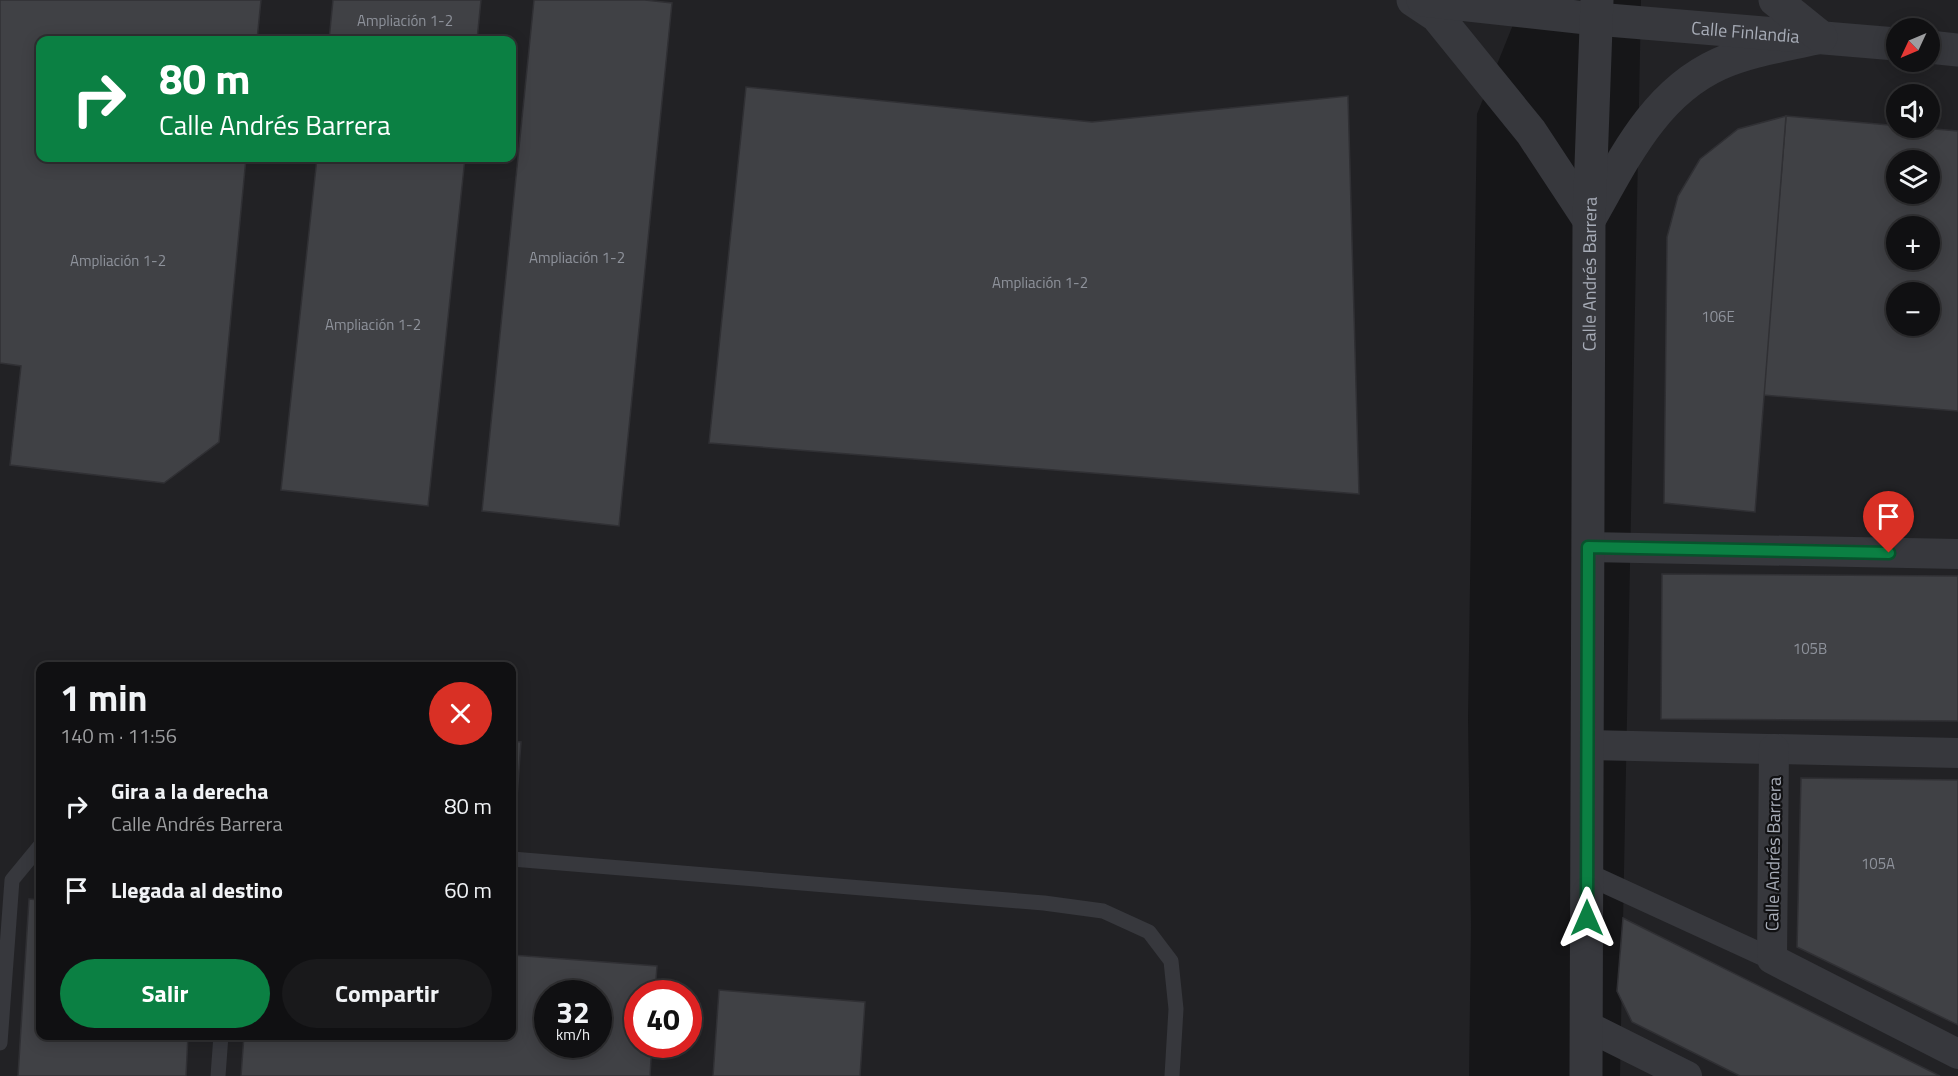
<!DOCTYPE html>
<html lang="es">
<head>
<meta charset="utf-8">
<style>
	body { margin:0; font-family:"Titillium Web",sans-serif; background:#19191b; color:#f1f3f6; height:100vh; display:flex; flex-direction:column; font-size:22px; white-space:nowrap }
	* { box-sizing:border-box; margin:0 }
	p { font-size:20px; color:#9c9d9f }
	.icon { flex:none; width:33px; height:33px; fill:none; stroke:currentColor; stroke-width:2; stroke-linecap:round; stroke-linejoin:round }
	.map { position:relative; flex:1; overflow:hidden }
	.panel { position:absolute; left:36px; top:662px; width:480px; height:378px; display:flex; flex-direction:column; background:#101012; border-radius:12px; box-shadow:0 3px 15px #0003,0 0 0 2px #303032 }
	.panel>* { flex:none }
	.top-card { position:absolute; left:36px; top:36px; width:480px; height:126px; border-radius:12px; box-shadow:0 3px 15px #0003,0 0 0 2px #303032; background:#0b8043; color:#fff; overflow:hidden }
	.needle { width:39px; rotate:226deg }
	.fabs { position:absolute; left:1886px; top:18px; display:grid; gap:12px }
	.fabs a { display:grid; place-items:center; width:54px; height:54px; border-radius:50%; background:#101012; box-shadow:0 3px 15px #0003,0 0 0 2px #303032; font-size:30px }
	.speed { position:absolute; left:534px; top:980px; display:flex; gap:12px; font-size:30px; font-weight:700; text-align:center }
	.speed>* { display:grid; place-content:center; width:78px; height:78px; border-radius:50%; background:#101012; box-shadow:0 3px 15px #0003,0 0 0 2px #303032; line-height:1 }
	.speed small { font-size:15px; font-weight:400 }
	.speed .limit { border:9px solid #d22; background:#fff; color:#111 }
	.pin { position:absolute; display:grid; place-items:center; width:51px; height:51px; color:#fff; margin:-62px -26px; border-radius:50% 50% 50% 0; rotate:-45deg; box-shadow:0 0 6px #0007 }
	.pin .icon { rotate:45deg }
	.me { position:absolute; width:66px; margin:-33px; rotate:0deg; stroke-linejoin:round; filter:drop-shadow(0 0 4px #0008) }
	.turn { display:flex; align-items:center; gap:21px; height:126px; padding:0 24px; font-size:27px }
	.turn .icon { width:78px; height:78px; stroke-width:2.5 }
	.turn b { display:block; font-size:42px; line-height:51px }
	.round { display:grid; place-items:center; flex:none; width:63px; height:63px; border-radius:32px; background:#19191b }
	.headline { display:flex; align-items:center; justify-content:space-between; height:102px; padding:0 24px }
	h1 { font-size:36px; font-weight:700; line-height:45px }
	.primary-button { display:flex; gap:12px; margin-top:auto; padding:12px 24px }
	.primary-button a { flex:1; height:69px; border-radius:36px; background:#0b8043; color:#fff; font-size:24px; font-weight:700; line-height:69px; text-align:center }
	.primary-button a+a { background:#19191b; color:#f1f3f6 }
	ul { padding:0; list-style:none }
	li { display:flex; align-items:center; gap:18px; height:84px; padding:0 24px }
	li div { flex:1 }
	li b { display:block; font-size:22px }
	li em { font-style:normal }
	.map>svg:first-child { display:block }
	.built { fill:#222225; fill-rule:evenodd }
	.building { fill:#404145; stroke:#303034; stroke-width:1.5; fill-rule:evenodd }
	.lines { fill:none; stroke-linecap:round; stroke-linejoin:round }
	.service { stroke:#37383d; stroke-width:15 }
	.pedestrian { stroke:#37383d; stroke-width:22 }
	.minor { stroke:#37383d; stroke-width:30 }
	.tertiary { stroke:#37383d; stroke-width:33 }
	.route-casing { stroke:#07532c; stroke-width:15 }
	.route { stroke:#0b8043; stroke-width:10 }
	.labels { text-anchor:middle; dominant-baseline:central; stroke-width:4.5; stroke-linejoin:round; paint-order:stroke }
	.number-label { font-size:15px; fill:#8e929b }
	.street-label { font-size:18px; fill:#a8adb8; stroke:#111113 }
</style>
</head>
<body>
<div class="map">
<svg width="1958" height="1076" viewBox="0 0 1958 1076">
	<rect width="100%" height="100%" fill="#161618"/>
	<g class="built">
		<path d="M0,0H1523L1477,114L1468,719L1471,925L1469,1076H0ZM40,40H512V158H40ZM40,666H512V1035H40ZM548,993H598V1044H548ZM638,993H688V1044H638Z"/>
		<path d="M1641,0H1958V1076H1620ZM1896,28H1929V62H1896ZM1896,94H1929V128H1896ZM1896,160H1929V194H1896ZM1896,226H1929V260H1896ZM1896,292H1929V326H1896Z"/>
	</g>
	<g class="building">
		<polygon points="0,0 261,0 257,40 40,40 40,158 246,158 219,442 164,483 10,465 21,366 0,363"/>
		<polygon points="333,0 481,0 477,40 329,40"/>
		<polygon points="534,0 645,0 672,3 619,526 482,511"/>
		<polygon points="746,87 1092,122 1348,96 1359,494 709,443"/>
		<path d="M1786,116L1958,131V411L1763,395ZM1896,160H1929V194H1896ZM1896,226H1929V260H1896ZM1896,292H1929V326H1896Z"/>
		<polygon points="1786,116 1755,512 1664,503 1667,237 1678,196 1700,159 1738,129"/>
		<polygon points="317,158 465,158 428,506 281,490"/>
		<polygon points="1662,574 1958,576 1958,721 1661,719"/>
		<polygon points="512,741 521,742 515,825 512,825"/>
		<polygon points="1801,778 1958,780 1958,1025 1797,947"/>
		<polygon points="29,899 40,900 40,1035 188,1035 186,1076 18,1076"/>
		<polygon points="1623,918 1940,1076 1740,1076 1632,1022 1617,991"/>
		<path d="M512,955L657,966L655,993H638V1044H652L650,1076H241L244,1035H512ZM548,993H598V1044H548Z"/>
		<polygon points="719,990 865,1002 860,1076 713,1076"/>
	</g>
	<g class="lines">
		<g class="service">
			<polyline points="512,859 1044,903 1103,911 1149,932 1171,961 1176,1009 1172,1076"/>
			<polyline points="0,1043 12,880 40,846"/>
			<polyline points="218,1076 221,1035"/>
		</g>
		<polyline class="pedestrian" points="1587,874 1772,959"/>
		<g class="minor">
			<polyline points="1588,547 1958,554"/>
			<polyline points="1588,745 1958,753"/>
			<polyline points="1774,749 1772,959 1958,1054"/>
			<polyline points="1587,1026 1687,1076"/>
		</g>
		<g class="tertiary">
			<path d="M1413,0L1437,16L1531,132L1589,220C1623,161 1653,94 1719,64C1750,50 1787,45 1821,37"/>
			<path id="s1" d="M1423,0L1596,19L1896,44"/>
			<polyline points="1775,0 1821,37"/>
			<polyline points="1929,47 1958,50"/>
			<path id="s2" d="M1586,1076L1589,220L1597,0"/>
		</g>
	</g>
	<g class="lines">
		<defs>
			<polyline id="route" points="1587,918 1588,547 1889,553"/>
		</defs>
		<use href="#route" class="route-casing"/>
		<use href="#route" class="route"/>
	</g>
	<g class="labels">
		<g class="number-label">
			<text x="405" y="20">Ampliación 1-2</text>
			<text x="577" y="257">Ampliación 1-2</text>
			<text x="118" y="260">Ampliación 1-2</text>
			<text x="1040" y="282">Ampliación 1-2</text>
			<text x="1718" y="316">106E</text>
			<text x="373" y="324">Ampliación 1-2</text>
			<text x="1810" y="648">105B</text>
			<text x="1878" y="863">105A</text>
		</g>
		<g class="street-label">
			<text stroke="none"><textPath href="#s1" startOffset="324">Calle Finlandia</textPath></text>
			<text stroke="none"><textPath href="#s2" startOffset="802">Calle Andrés Barrera</textPath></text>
			<text transform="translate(1773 854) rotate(-89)">Calle Andrés Barrera</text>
		</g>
	</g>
</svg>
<div class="fabs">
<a><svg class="needle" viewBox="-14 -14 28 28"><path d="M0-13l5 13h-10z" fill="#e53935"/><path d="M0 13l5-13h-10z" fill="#9c9d9f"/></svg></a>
<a><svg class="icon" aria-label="sound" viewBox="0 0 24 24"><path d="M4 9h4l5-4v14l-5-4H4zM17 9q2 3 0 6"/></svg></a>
<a><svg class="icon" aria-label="layers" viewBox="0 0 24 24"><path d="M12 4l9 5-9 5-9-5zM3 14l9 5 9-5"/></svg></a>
<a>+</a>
<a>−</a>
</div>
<div class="speed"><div>32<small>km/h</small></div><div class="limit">40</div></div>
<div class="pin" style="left:1889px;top:553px;background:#d93025"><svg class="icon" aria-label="arrive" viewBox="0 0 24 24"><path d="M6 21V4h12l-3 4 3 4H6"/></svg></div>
<svg class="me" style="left:1587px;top:918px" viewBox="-20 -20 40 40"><path d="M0-17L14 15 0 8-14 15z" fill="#0b8043" stroke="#fff" stroke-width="4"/></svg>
<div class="top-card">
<div class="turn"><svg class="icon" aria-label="right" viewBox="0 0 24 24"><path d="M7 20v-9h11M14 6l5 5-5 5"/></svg><div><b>80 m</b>Calle Andrés Barrera</div></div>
</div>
<section class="panel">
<div class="headline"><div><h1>1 min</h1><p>140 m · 11:56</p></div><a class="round" style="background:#d93025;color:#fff"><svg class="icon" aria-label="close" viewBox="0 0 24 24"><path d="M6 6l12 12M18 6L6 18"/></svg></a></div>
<ul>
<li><svg class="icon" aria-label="right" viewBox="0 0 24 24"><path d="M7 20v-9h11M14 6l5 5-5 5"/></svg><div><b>Gira a la derecha</b><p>Calle Andrés Barrera</p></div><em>80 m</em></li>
<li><svg class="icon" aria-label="arrive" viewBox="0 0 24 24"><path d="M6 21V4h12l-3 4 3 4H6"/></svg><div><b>Llegada al destino</b></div><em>60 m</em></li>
</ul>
<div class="primary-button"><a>Salir</a><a>Compartir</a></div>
</section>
</div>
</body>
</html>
